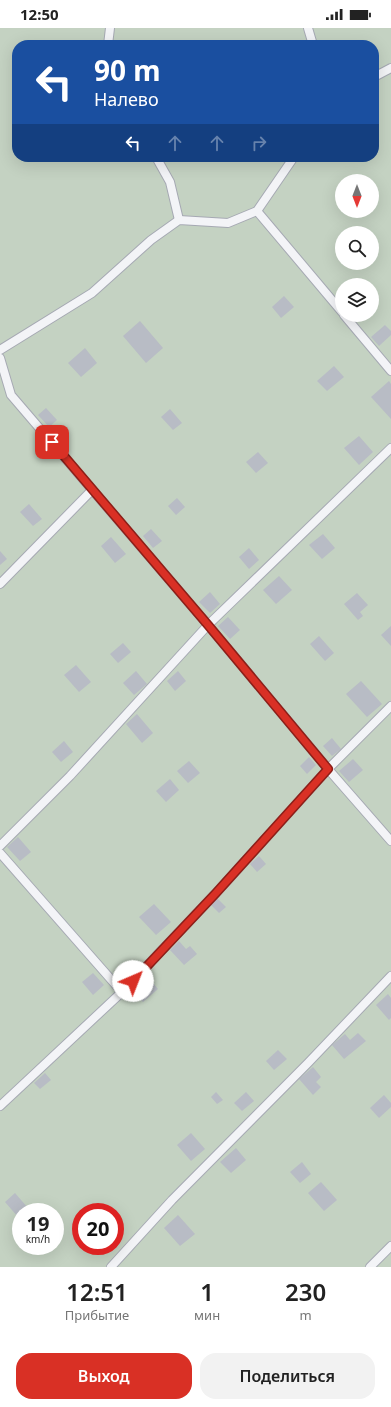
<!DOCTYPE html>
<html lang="ru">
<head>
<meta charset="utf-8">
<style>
	body { margin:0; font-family:"Noto Sans",sans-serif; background:#f2f2f2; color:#222; height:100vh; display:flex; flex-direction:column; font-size:15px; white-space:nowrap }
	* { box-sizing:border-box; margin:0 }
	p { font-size:13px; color:#767676 }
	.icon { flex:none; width:22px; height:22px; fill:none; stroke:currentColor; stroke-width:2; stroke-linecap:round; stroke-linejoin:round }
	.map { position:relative; height:1239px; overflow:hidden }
	.sheet { display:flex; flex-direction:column; background:#fff; flex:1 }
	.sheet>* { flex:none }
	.hud { position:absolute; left:12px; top:12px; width:367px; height:122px; border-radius:16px; box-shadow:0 4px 16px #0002; background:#1a4fa0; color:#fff; overflow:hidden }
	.needle { width:26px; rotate:180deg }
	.fabs { position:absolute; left:335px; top:146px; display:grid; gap:8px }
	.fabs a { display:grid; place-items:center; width:44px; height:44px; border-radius:50%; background:#fff; box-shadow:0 4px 16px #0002; font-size:20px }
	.speed { position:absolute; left:12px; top:1175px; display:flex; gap:8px; font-size:20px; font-weight:700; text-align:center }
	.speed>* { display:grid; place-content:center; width:52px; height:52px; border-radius:50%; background:#fff; box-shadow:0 4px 16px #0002; line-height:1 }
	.speed small { font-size:10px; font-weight:400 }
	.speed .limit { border:6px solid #d22; background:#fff; color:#111 }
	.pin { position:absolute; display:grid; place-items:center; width:34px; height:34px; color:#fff; margin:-17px; border-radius:8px; box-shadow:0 2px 6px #0006 }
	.me { position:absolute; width:44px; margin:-22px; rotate:44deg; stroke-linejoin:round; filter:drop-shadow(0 0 3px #0008) }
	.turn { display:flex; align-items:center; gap:14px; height:84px; padding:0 16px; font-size:18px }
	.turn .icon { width:52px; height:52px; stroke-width:2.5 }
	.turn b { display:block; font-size:28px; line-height:34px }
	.lanes { display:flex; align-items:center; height:38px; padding:0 16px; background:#0003; justify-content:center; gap:20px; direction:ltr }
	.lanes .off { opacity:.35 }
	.eta { display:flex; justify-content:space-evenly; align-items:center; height:68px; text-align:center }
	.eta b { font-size:24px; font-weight:600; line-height:28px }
	.button { display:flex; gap:8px; margin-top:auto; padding:8px 16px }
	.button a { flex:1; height:46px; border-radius:16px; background:#d93025; color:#fff; font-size:16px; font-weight:600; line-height:46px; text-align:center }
	.button a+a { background:#f2f2f2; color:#222 }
	.status { display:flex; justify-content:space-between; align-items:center; height:28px; padding:0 20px; background:#fff; direction:ltr }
	.status svg { height:11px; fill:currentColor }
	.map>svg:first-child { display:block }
	.green { fill:#c4d2c2; fill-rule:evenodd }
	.building { fill:#b8bcc5 }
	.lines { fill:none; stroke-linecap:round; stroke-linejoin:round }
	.service-casing { stroke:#a6a9b3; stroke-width:10 }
	.service { stroke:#f3f4f7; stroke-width:8 }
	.route-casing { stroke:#8d1f18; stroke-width:10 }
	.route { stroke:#d93025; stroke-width:7 }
</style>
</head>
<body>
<div class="status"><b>12:50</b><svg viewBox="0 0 49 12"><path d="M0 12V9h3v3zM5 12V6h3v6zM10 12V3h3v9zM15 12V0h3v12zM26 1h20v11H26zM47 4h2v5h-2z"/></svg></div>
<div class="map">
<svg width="391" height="1239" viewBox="0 0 391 1239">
	<rect width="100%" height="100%" fill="#e1e3e9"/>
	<path class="green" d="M0,0H391V1239H0ZM17,17H374V129H17ZM342,153H372V183H342ZM342,205H372V235H342ZM342,257H372V287H342ZM21,1184H55V1218H21ZM81,1184H115V1218H81Z"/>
	<g class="building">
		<polygon points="284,268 294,279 281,290 272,279"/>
		<polygon points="140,293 163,320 146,335 123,308"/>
		<polygon points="385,297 391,303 391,307 379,318 371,309"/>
		<polygon points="85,320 97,335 81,349 68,335"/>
		<polygon points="334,338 344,349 327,363 317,353"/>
		<polygon points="389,353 391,356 391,391 371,369"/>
		<polygon points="46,380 57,392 49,399 38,387"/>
		<polygon points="170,381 182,395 173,402 161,389"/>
		<polygon points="359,408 373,424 359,437 344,420"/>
		<polygon points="258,424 268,435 256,445 246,434"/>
		<polygon points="177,470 185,479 176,487 168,478"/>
		<polygon points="29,476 42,491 33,498 20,484"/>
		<polygon points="151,501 162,513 153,520 143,508"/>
		<polygon points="323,506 335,520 322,531 309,517"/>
		<polygon points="111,509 126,526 115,535 101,518"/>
		<polygon points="249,520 259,532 249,541 239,529"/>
		<polygon points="0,523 7,531 0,537"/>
		<polygon points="279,548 292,562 276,576 263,562"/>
		<polygon points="210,564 220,576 210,585 199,574"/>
		<polygon points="357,565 368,577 360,584 363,588 358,592 344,576"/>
		<polygon points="228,589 240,602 230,611 218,598"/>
		<polygon points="391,598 391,618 381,607"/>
		<polygon points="319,608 334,625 325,633 310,616"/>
		<polygon points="123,615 131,624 118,635 110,626"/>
		<polygon points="76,637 91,654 79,664 64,647"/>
		<polygon points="136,643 147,656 134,667 123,655"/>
		<polygon points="178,643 186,653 175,663 167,653"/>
		<polygon points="361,653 382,676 367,689 346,666"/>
		<polygon points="137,686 153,705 142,715 126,696"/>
		<polygon points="332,710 341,721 332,728 323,718"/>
		<polygon points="64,713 73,724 61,734 52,724"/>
		<polygon points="309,729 316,737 307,746 300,738"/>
		<polygon points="353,731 363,742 349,754 339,743"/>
		<polygon points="189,733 200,745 188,755 177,743"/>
		<polygon points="170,751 179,762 166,774 156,763"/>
		<polygon points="18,809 31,824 20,833 7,819"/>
		<polygon points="259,828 266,836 257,844 250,836"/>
		<polygon points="217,870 226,879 219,885 210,876"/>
		<polygon points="154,876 171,894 156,907 139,889"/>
		<polygon points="179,913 186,921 190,918 197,926 184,937 170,922"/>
		<polygon points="93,945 104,957 93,967 82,954"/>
		<polygon points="146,947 158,961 143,974 130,961"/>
		<polygon points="388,966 391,970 391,990 389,992 376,977"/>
		<polygon points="358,1005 366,1013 344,1031 332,1017 345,1006 350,1012"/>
		<polygon points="278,1022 287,1031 274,1042 266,1033"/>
		<polygon points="313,1039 321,1049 316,1054 321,1059 313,1067 299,1051"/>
		<polygon points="45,1045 51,1052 40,1061 34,1055"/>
		<polygon points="216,1064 223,1072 217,1076 211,1069"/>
		<polygon points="246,1064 254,1073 242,1083 234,1075"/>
		<polygon points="384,1067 391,1075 391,1079 379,1090 370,1080"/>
		<polygon points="191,1105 205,1121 191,1133 177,1117"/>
		<polygon points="236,1120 246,1132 231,1145 220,1134"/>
		<polygon points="302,1134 311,1146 300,1155 290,1144"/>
		<polygon points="321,1154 337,1172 324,1183 308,1165"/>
		<polygon points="15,1165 28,1180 23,1184 21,1184 21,1186 18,1189 5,1174"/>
		<polygon points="178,1187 195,1206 180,1218 164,1200"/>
	</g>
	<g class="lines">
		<defs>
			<g id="service">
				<polyline points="308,0 313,17"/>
				<polyline points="108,17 110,0"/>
				<polyline points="374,49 391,40"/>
				<polyline points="156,129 170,154 179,192"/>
				<polyline points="257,183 342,284"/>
				<polyline points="344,287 391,343"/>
				<polyline points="0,322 92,265 151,212 179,192 228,195 257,183 294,129"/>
				<polyline points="0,330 11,367 208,597 328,741 391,813"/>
				<polyline points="0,556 92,462"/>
				<polyline points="0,818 70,748 208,597 391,420"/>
				<polyline points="0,825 122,964"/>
				<polyline points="0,1078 122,964 216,865 328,741 391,678"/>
				<polyline points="111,1239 172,1172 308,1035 391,948"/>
				<polyline points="370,1239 391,1218"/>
			</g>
		</defs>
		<use href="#service" class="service-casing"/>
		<use href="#service" class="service"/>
	</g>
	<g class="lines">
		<defs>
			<polyline id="route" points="52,414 208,597 328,741 216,865 133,953"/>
		</defs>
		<use href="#route" class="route-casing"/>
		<use href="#route" class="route"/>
	</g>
</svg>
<div class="fabs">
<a><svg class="needle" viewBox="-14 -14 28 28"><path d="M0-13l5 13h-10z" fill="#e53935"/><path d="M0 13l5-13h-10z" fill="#767676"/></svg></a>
<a><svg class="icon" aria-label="search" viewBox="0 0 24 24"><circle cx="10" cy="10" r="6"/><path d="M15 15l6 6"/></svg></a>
<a><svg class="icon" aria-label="layers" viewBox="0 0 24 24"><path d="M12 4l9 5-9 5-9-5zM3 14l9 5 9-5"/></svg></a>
</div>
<div class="speed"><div>19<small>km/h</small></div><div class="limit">20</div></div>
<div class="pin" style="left:52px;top:414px;background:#d93025"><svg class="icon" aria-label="arrive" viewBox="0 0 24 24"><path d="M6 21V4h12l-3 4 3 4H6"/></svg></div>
<svg class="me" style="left:133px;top:953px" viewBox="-20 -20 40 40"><circle r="19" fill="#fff"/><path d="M0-13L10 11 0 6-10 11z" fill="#d93025"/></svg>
<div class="hud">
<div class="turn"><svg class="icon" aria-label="left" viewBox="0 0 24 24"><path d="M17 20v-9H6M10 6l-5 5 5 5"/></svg><div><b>90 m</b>Налево</div></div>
<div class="lanes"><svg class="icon" aria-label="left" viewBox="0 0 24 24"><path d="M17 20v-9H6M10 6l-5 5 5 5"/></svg><svg class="icon off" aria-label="ahead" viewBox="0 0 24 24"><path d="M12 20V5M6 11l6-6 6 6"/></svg><svg class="icon off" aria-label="ahead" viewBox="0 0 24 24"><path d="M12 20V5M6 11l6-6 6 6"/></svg><svg class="icon off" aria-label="right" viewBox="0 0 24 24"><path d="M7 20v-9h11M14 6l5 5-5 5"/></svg></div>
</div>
</div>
<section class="sheet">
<div class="eta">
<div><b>12:51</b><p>Прибытие</p></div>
<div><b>1</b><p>мин</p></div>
<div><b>230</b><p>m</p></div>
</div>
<div class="button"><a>Выход</a><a>Поделиться</a></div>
</section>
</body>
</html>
